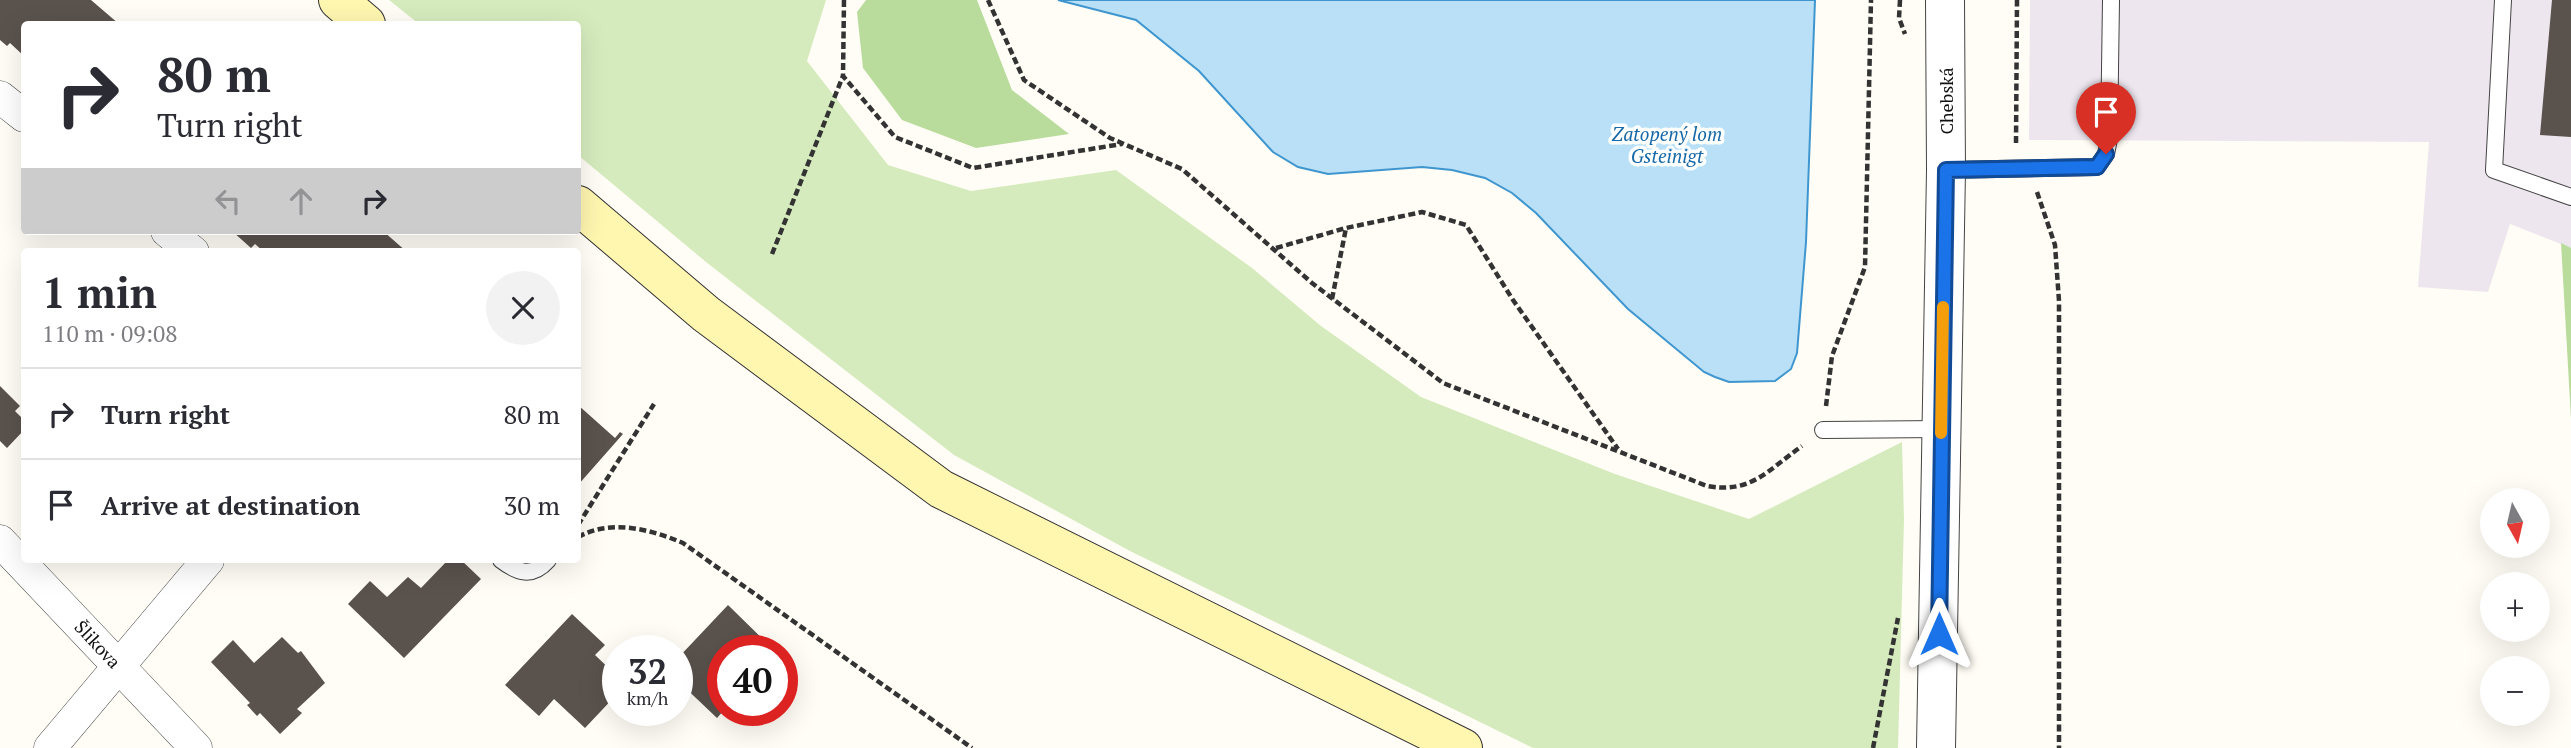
<!DOCTYPE html>
<html lang="en">
<head>
<meta charset="utf-8">
<style>
	body { margin:0; font-family:"PT Serif",serif; background:#f2f2f3; color:#2b2b33; height:100vh; display:flex; flex-direction:column; font-size:26px; white-space:nowrap }
	* { box-sizing:border-box; margin:0 }
	p { font-size:23px; color:#7c7c81 }
	.icon { flex:none; width:38px; height:38px; fill:none; stroke:currentColor; stroke-width:2; stroke-linecap:round; stroke-linejoin:round }
	.map { position:relative; flex:1; overflow:hidden }
	.side { position:absolute; left:21px; top:248px; width:560px; height:315px; display:flex; flex-direction:column; background:#fff; border-radius:7px; box-shadow:0 7px 28px #0002 }
	.side>* { flex:none }
	.guide { position:absolute; left:21px; top:21px; width:560px; height:214px; border-radius:7px; box-shadow:0 7px 28px #0002; background:#fff; color:#2b2b33; overflow:hidden }
	.needle { width:46px; rotate:172deg }
	.fabs { position:absolute; left:2480px; top:488px; display:grid; gap:14px }
	.fabs a { display:grid; place-items:center; width:70px; height:70px; border-radius:50%; background:#fff; box-shadow:0 7px 28px #0002; font-size:35px }
	.speed { position:absolute; left:602px; top:635px; display:flex; gap:14px; font-size:35px; font-weight:700; text-align:center }
	.speed>* { display:grid; place-content:center; width:91px; height:91px; border-radius:50%; background:#fff; box-shadow:0 7px 28px #0002; line-height:1 }
	.speed small { font-size:18px; font-weight:400 }
	.speed .limit { border:10px solid #d22; background:#fff; color:#111 }
	.pin { position:absolute; display:grid; place-items:center; width:60px; height:60px; color:#fff; margin:-72px -30px; border-radius:50% 50% 50% 0; rotate:-45deg; box-shadow:0 0 7px #0007 }
	.pin .icon { rotate:45deg }
	.me { position:absolute; width:77px; margin:-38px; rotate:0deg; stroke-linejoin:round; filter:drop-shadow(0 0 5px #0008) }
	.turn { display:flex; align-items:center; gap:24px; height:147px; padding:0 21px; font-size:32px }
	.turn .icon { width:91px; height:91px; stroke-width:2.5 }
	.turn b { display:block; font-size:49px; line-height:60px }
	.lanes { display:flex; align-items:center; height:66px; padding:0 21px; background:#0003; justify-content:center; gap:35px; direction:ltr }
	.lanes .off { opacity:.35 }
	.round { display:grid; place-items:center; flex:none; width:74px; height:74px; border-radius:37px; background:#f2f2f3 }
	.headline { display:flex; align-items:center; justify-content:space-between; height:119px; padding:0 21px }
	h1 { font-size:42px; font-weight:700; line-height:52px }
	ul { padding:0; list-style:none }
	li { display:flex; align-items:center; gap:21px; height:91px; padding:0 21px; border-top:2px solid #e1e1e2 }
	li div { flex:1 }
	li b { display:block; font-size:26px }
	li em { font-style:normal }
	.map>svg:first-child { display:block }
	.industrial { fill:#eee6ef }
	.green { fill:#d5ebbd }
	.forest { fill:#b9dc9c }
	.water { fill:#b9e0f7; stroke:#3f96cf; stroke-width:2 }
	.building { fill:#5a524d }
	.lines { fill:none; stroke-linecap:round; stroke-linejoin:round }
	.service-casing { stroke:#444; stroke-width:18 }
	.minor-casing { stroke:#444; stroke-width:33 }
	.tertiary-casing { stroke:#444; stroke-width:40 }
	.secondary-casing { stroke:#333; stroke-width:40 }
	.path { stroke:#333; stroke-width:4.5; stroke-dasharray:7 3.5; stroke-linecap:butt }
	.service { stroke:#fff; stroke-width:16 }
	.minor { stroke:#fff; stroke-width:32 }
	.tertiary { stroke:#fff; stroke-width:38 }
	.secondary { stroke:#fff6b0; stroke-width:38 }
	.route-casing { stroke:#114b97; stroke-width:18 }
	.route { stroke:#1a73e8; stroke-width:12 }
	.slow { stroke:#f59e0b; stroke-width:12 }
	.labels { text-anchor:middle; dominant-baseline:central; stroke-width:7; stroke-linejoin:round; paint-order:stroke }
	.street-label { font-size:18px; fill:#111; stroke:#fff }
	.water-label { font-size:19px; font-style:italic; fill:#1768a6; stroke:#fff }
</style>
</head>
<body>
<div class="map">
<svg width="2571" height="748" viewBox="0 0 2571 748">
	<rect width="100%" height="100%" fill="#fffdf5"/>
	<polygon class="industrial" points="2030,0 2571,0 2571,248 2510,224 2488,292 2418,287 2429,142 2029,140"/>
	<polygon class="green" points="389,0 826,0 807,61 888,165 971,191 1116,170 1252,268 1321,326 1421,397 1615,474 1749,519 1902,442 1904,519 1898,748 1533,748 1130,551 954,455 706,262 578,155 578,24 419,24"/>
	<g class="forest">
		<polygon points="866,0 977,0 1012,90 1069,134 976,148 902,120 863,68 857,12"/>
		<polygon points="2561,243 2571,248 2571,419"/>
	</g>
	<polygon class="water" points="1058,0 1815,0 1806,242 1797,353 1791,369 1775,381 1729,382 1715,377 1704,372 1628,309 1536,213 1512,193 1485,178 1452,170 1422,167 1328,174 1298,167 1273,152 1199,71 1136,20"/>
	<g class="building">
		<polygon points="0,0 91,0 119,24 24,24 24,56 10,43 7,46 0,40"/>
		<polygon points="2552,0 2571,0 2571,137 2540,135"/>
		<polygon points="232,231 383,231 407,252 264,252 255,244 251,248"/>
		<polygon points="0,386 20,406 15,411 24,420 24,430 7,448 0,441"/>
		<polygon points="578,405 615,438 620,432 623,434 578,485"/>
		<polygon points="448,560 461,560 481,579 404,658 348,604 370,581 387,597 408,577 421,588"/>
		<polygon points="728,605 773,649 723,651 724,710 717,718 677,680 677,659"/>
		<polygon points="572,614 605,645 595,655 618,677 618,693 585,728 554,699 539,716 505,685"/>
		<polygon points="282,637 298,653 301,651 325,683 297,709 302,713 280,734 260,713 257,716 247,705 250,703 211,662 233,640 254,663"/>
	</g>
	<g class="lines">
		<defs>
			<g id="service">
				<polyline points="2503,0 2494,170 2571,197"/>
				<polyline points="1946,170 2097,167 2106,154 2109,139 2111,0"/>
				<polyline points="1823,430 1941,429"/>
				<path d="M501,560C518,573 532,578 548,560"/>
			</g>
			<g id="minor">
				<polyline points="0,97 24,116"/>
				<polyline points="167,231 193,252"/>
				<polyline points="0,541 196,748"/>
				<polyline points="50,748 208,560"/>
			</g>
			<polyline id="tertiary" points="1936,748 1946,170 1945,0"/>
			<g id="secondary">
				<polyline points="338,0 366,24"/>
				<polyline points="578,205 706,314 941,489 1463,748"/>
			</g>
		</defs>
		<use href="#service" class="service-casing"/>
		<use href="#minor" class="minor-casing"/>
		<use href="#tertiary" class="tertiary-casing"/>
		<use href="#secondary" class="secondary-casing"/>
		<g class="path">
			<polyline points="844,0 843,76 895,137 973,168 1122,144"/>
			<path d="M988,0L1024,80L1110,138L1182,169L1312,283L1443,383L1707,486C1751,494 1768,470 1802,446"/>
			<polyline points="1900,0 1899,18 1905,34"/>
			<polyline points="2016,143 2017,0"/>
			<polyline points="2037,192 2055,245 2059,301 2059,748"/>
			<polyline points="1276,248 1346,228 1422,212 1466,225 1513,300 1618,449"/>
			<polyline points="772,254 843,76"/>
			<polyline points="1332,299 1346,228"/>
			<polyline points="1826,406 1832,356 1865,267 1871,0"/>
			<polyline points="578,525 654,404"/>
			<path d="M578,537C611,519 650,529 683,543L972,748"/>
			<polyline points="1873,748 1898,618"/>
		</g>
		<use href="#service" class="service"/>
		<use href="#minor" class="minor"/>
		<use href="#tertiary" class="tertiary"/>
		<use href="#secondary" class="secondary"/>
	</g>
	<g class="lines">
		<defs>
			<polyline id="route" points="1939,634 1946,170 2097,167 2106,154"/>
		</defs>
		<use href="#route" class="route-casing"/>
		<use href="#route" class="route"/>
		<polyline class="slow" points="1941,433 1943,307"/>
	</g>
	<g class="labels">
		<g class="street-label">
			<text transform="translate(1946 101) rotate(-90)">Chebská</text>
			<text transform="translate(98 644) rotate(47)">Šlikova</text>
		</g>
		<g class="water-label">
			<text x="1667" y="133">Zatopený lom<tspan x="1667" dy="22">Gsteinigt</tspan></text>
		</g>
	</g>
</svg>
<div class="fabs">
<a><svg class="needle" viewBox="-14 -14 28 28"><path d="M0-13l5 13h-10z" fill="#e53935"/><path d="M0 13l5-13h-10z" fill="#7c7c81"/></svg></a>
<a>+</a>
<a>−</a>
</div>
<div class="speed"><div>32<small>km/h</small></div><div class="limit">40</div></div>
<div class="pin" style="left:2106px;top:154px;background:#d93025"><svg class="icon" aria-label="arrive" viewBox="0 0 24 24"><path d="M6 21V4h12l-3 4 3 4H6"/></svg></div>
<svg class="me" style="left:1939px;top:634px" viewBox="-20 -20 40 40"><path d="M0-17L14 15 0 8-14 15z" fill="#1a73e8" stroke="#fff" stroke-width="4"/></svg>
<div class="guide">
<div class="turn"><svg class="icon" aria-label="right" viewBox="0 0 24 24"><path d="M7 20v-9h11M14 6l5 5-5 5"/></svg><div><b>80 m</b>Turn right</div></div>
<div class="lanes"><svg class="icon off" aria-label="left" viewBox="0 0 24 24"><path d="M17 20v-9H6M10 6l-5 5 5 5"/></svg><svg class="icon off" aria-label="ahead" viewBox="0 0 24 24"><path d="M12 20V5M6 11l6-6 6 6"/></svg><svg class="icon" aria-label="right" viewBox="0 0 24 24"><path d="M7 20v-9h11M14 6l5 5-5 5"/></svg></div>
</div>
<section class="side">
<div class="headline"><div><h1>1 min</h1><p>110 m · 09:08</p></div><a class="round"><svg class="icon" aria-label="close" viewBox="0 0 24 24"><path d="M6 6l12 12M18 6L6 18"/></svg></a></div>
<ul>
<li><svg class="icon" aria-label="right" viewBox="0 0 24 24"><path d="M7 20v-9h11M14 6l5 5-5 5"/></svg><div><b>Turn right</b></div><em>80 m</em></li>
<li><svg class="icon" aria-label="arrive" viewBox="0 0 24 24"><path d="M6 21V4h12l-3 4 3 4H6"/></svg><div><b>Arrive at destination</b></div><em>30 m</em></li>
</ul>
</section>
</div>
</body>
</html>
